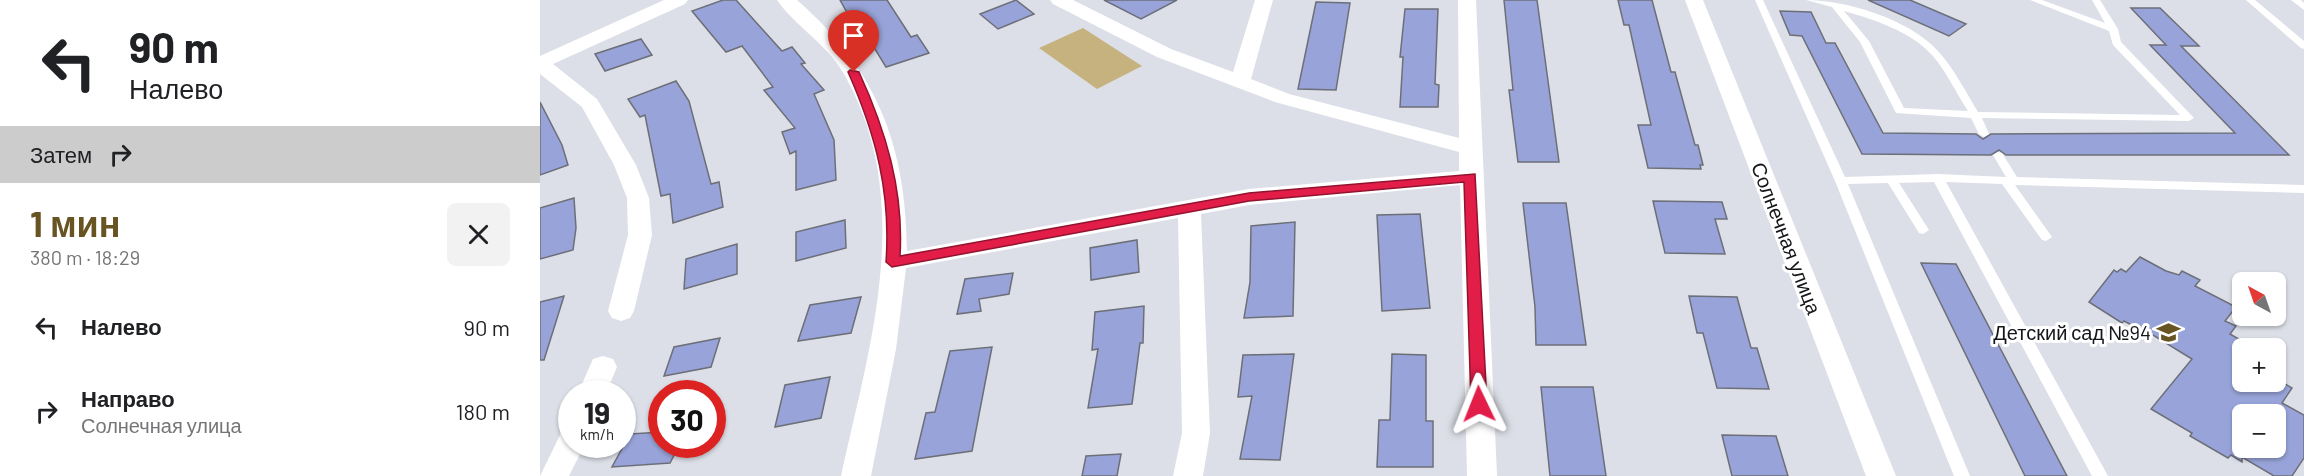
<!DOCTYPE html>
<html lang="ru">
<head>
<meta charset="utf-8">
<style>
	body { margin:0; font-family:Barlow,sans-serif; background:#f2f2f2; color:#202124; height:100vh; display:flex; flex-direction:column; font-size:22px; white-space:nowrap }
	* { box-sizing:border-box; margin:0 }
	p { font-size:20px; color:#757577 }
	.icon { flex:none; width:33px; height:33px; fill:none; stroke:currentColor; stroke-width:2; stroke-linecap:round; stroke-linejoin:round }
	.map { position:relative; flex:1; overflow:hidden }
	.side { display:flex; flex-direction:column; background:#fff; width:540px }
	.side>* { flex:none }
	.banner { background:#fff; color:#202124; overflow:hidden }
	.needle { width:39px; rotate:320deg }
	.controls { position:absolute; left:1692px; top:272px; display:grid; gap:12px }
	.controls a { display:grid; place-items:center; width:54px; height:54px; border-radius:9px; background:#fff; box-shadow:0 2px 4px #0004; font-size:30px }
	.speed { position:absolute; left:18px; top:380px; display:flex; gap:12px; font-size:30px; font-weight:700; text-align:center }
	.speed>* { display:grid; place-content:center; width:78px; height:78px; border-radius:50%; background:#fff; box-shadow:0 2px 4px #0004; line-height:1 }
	.speed small { font-size:15px; font-weight:400 }
	.speed .limit { border:9px solid #d22; background:#fff; color:#111 }
	.pin { position:absolute; display:grid; place-items:center; width:51px; height:51px; color:#fff; margin:-62px -26px; border-radius:50% 50% 50% 0; rotate:-45deg; box-shadow:0 0 6px #0007 }
	.pin .icon { rotate:45deg }
	.me { position:absolute; width:66px; margin:-33px; rotate:358deg; stroke-linejoin:round; filter:drop-shadow(0 0 4px #0008) }
	.turn { display:flex; align-items:center; gap:21px; height:126px; padding:0 30px; font-size:27px }
	.turn .icon { width:78px; height:78px; stroke-width:2.5 }
	.turn b { display:block; font-size:42px; line-height:51px }
	.then { display:flex; align-items:center; height:57px; padding:0 30px; background:#0003; gap:12px; font-size:22px }
	.round { display:grid; place-items:center; flex:none; width:63px; height:63px; border-radius:9px; background:#f2f2f2 }
	.headline { display:flex; align-items:center; justify-content:space-between; height:102px; padding:0 30px }
	h1 { font-size:36px; font-weight:700; line-height:45px; color:#675422 }
	ul { padding:0; list-style:none }
	li { display:flex; align-items:center; gap:18px; height:84px; padding:0 30px }
	li div { flex:1 }
	li b { display:block; font-size:22px }
	li em { font-style:normal }
	main { display:flex; flex:1; min-height:0 }
	.map>svg:first-child { display:block }
	.green { fill:#c6b27f }
	.building { fill:#98a4d9; stroke:#6d6f78; stroke-width:1.5; fill-rule:evenodd }
	.lines { fill:none; stroke-linecap:round; stroke-linejoin:round }
	.lane { fill:#fff; fill-rule:evenodd }
	.street { fill:#fff; fill-rule:evenodd }
	.route { fill:#e11d48; stroke:#92132f; stroke-width:1.5 }
	.labels { text-anchor:middle; dominant-baseline:central; stroke-width:6; stroke-linejoin:round; paint-order:stroke }
	.street-label { font-size:20px; fill:#151619; stroke:#fff }
	.poi-label { font-size:20px; fill:#151619; stroke:#fff; text-anchor:end }
</style>
</head>
<body>
<main>
<section class="side">
<div class="banner">
<div class="turn"><svg class="icon" aria-label="left" viewBox="0 0 24 24"><path d="M17 20v-9H6M10 6l-5 5 5 5"/></svg><div><b>90 m</b>Налево</div></div>
<div class="then">Затем<svg class="icon" aria-label="right" viewBox="0 0 24 24"><path d="M7 20v-9h11M14 6l5 5-5 5"/></svg></div>
</div>
<div class="headline"><div><h1>1 мин</h1><p>380 m · 18:29</p></div><a class="round"><svg class="icon" aria-label="close" viewBox="0 0 24 24"><path d="M6 6l12 12M18 6L6 18"/></svg></a></div>
<ul>
<li><svg class="icon" aria-label="left" viewBox="0 0 24 24"><path d="M17 20v-9H6M10 6l-5 5 5 5"/></svg><div><b>Налево</b></div><em>90 m</em></li>
<li><svg class="icon" aria-label="right" viewBox="0 0 24 24"><path d="M7 20v-9h11M14 6l5 5-5 5"/></svg><div><b>Направо</b><p>Солнечная улица</p></div><em>180 m</em></li>
</ul>
</section>
<div class="map">
<svg width="1764" height="476" viewBox="0 0 1764 476">
	<rect width="100%" height="100%" fill="#dddfe8"/>
	<polygon class="green" points="543,28 602,66 557,89 499,48"/>
	<g class="building">
		<polygon points="183,0 196,0 242,51 252,47 265,63 261,64 284,90 274,94 294,140 296,180 256,190 256,151 250,154 242,132 255,128 224,90 233,87 202,46 186,52 152,11"/>
		<polygon points="300,0 347,0 371,37 377,35 389,53 346,67 324,31 318,32"/>
		<polygon points="476,0 494,14 458,29 440,14"/>
		<polygon points="564,0 637,0 601,19"/>
		<polygon points="964,0 997,0 1019,162 978,162 969,90 973,90"/>
		<polygon points="1078,0 1112,0 1131,72 1135,72 1155,145 1158,145 1163,165 1160,165 1161,169 1108,168 1098,125 1111,125 1089,25 1084,25"/>
		<polygon points="1328,0 1370,0 1426,24 1409,36"/>
		<polygon points="776,2 810,3 796,90 758,89"/>
		<polygon points="1591,8 1620,8 1659,46 1641,46 1749,155 1466,155 1459,150 1451,155 1322,154 1262,36 1250,35 1240,11 1271,12 1286,43 1295,43 1343,133 1436,134 1443,139 1451,134 1695,133 1610,45 1626,45"/>
		<polygon points="865,9 898,9 895,84 899,85 898,107 860,107 863,57 860,57"/>
		<polygon points="101,39 112,55 65,71 55,54"/>
		<polygon points="136,81 149,101 171,184 179,182 183,207 133,223 130,194 121,196 105,115 100,117 88,99"/>
		<polygon points="0,102 22,145 28,165 0,175"/>
		<polygon points="34,198 36,228 33,250 0,259 0,208"/>
		<polygon points="1113,201 1182,202 1187,219 1175,219 1185,254 1125,253"/>
		<polygon points="983,203 1026,203 1046,345 996,345 995,307"/>
		<polygon points="880,214 890,308 842,311 837,215"/>
		<polygon points="305,220 306,248 256,261 256,232"/>
		<polygon points="755,222 753,316 704,318 710,282 711,226"/>
		<polygon points="597,240 599,272 551,280 550,248"/>
		<polygon points="197,244 197,274 144,289 146,259"/>
		<path d="M1600,257L1626,271L1639,275L1642,271L1660,280L1655,286L1696,307L1685,321L1696,326L1690,334L1702,341V381H1740L1752,388L1742,403L1764,415V458L1752,476H1734L1702,457V462L1691,455L1688,458L1650,436L1652,433L1611,409L1652,359L1600,327L1599,329L1584,321L1582,323L1549,302L1574,270L1577,272L1581,269L1586,272ZM1702,414H1736V447H1702Z"/>
		<polygon points="1381,263 1416,264 1527,476 1485,476"/>
		<polygon points="473,273 469,294 439,299 441,311 417,314 425,279"/>
		<polygon points="24,296 4,360 0,360 0,302"/>
		<polygon points="1149,296 1197,297 1211,348 1217,348 1229,389 1177,388 1163,333 1157,333"/>
		<polygon points="321,297 311,333 258,341 270,305"/>
		<polygon points="604,306 603,343 600,343 592,404 548,408 558,349 552,350 555,312"/>
		<polygon points="180,338 171,367 124,376 134,347"/>
		<polygon points="452,347 432,451 375,459 386,413 395,412 410,351"/>
		<polygon points="754,354 740,460 700,459 712,396 698,397 703,355"/>
		<polygon points="852,354 886,355 886,421 893,421 893,467 837,467 839,420 850,420"/>
		<polygon points="290,377 281,418 235,427 245,385"/>
		<polygon points="1001,387 1053,387 1066,476 1010,476"/>
		<polygon points="122,432 122,444 140,444 130,463 72,467 90,434"/>
		<polygon points="1182,435 1236,436 1248,476 1192,476"/>
		<polygon points="581,454 577,476 542,476 546,456"/>
	</g>
	<g class="lines">
		<g class="lane">
			<polygon points="1215,0 1223,0 1305,177 1398,174 1466,177 1453,155 1458,152 1462,153 1477,177 1764,185 1764,193 1475,185 1512,237 1506,241 1502,240 1462,184 1406,182 1568,476 1552,476 1394,182 1359,183 1389,230 1383,234 1379,233 1348,183 1308,184 1430,476 1414,476 1295,181"/>
			<path d="M1266,0C1306,0 1368,19 1397,50C1414,68 1425,91 1438,112L1640,115L1573,45L1569,31L1490,0H1502L1565,23L1552,0H1560L1578,29L1581,42L1654,118L1649,121L1442,118L1449,134L1444,137L1439,134L1431,118L1356,113L1320,42L1292,7ZM1304,11C1335,20 1370,31 1392,55C1407,72 1416,93 1428,111L1364,108L1329,41Z"/>
			<polygon points="1706,0 1715,0 1764,41 1764,49 1761,48"/>
			<polygon points="1751,0 1761,0 1764,3 1764,10"/>
		</g>
		<g class="street">
			<polygon points="124,0 148,0 145,4 13,64 57,99 96,165 109,198 112,235 94,311 90,318 81,321 72,318 68,311 88,235 87,198 74,165 42,107 0,74 0,56"/>
			<path d="M237,0H257C337,70 366,145 367,251L709,189L919,171V152L735,102L617,57L513,4L510,0H533L631,49L693,72L715,0H733L711,79L749,94L919,138L918,0H936L957,476H927L920,185L709,205L661,214L670,433L663,476H633L642,433L638,218L366,268L356,349L331,476H301C330,344 376,201 304,74C287,44 255,26 237,0Z"/>
			<polygon points="1145,0 1163,0 1356,476 1326,476"/>
			<polygon points="63,356 73,359 77,367 66,393 38,393 53,359"/>
			<polygon points="32,428 32,444 45,444 29,476 0,476 22,431"/>
		</g>
	</g>
	<path class="route" d="M310,70L319,72C346,131 364,191 360,256L709,193L935,174L947,404L945,409H934L931,404L924,182L709,201L352,267L346,262C351,193 336,135 308,72Z"/>
	<defs>
		<symbol id="school-bare" viewBox="-9 -9 18 18"><path d="M0-5L7-2L0 1L-7-2ZM-4 1L0 2.5L4 1V4Q0 6-4 4Z" fill="#675422" stroke="#fff" stroke-width="2.5" paint-order="stroke"/></symbol>
	</defs>
	<g fill-rule="evenodd">
		<use href="#school-bare" x="1612" y="316" width="33" height="33"/>
	</g>
	<g class="labels">
		<g class="street-label">
			<text transform="translate(1247 238) rotate(69)">Солнечная улица</text>
		</g>
		<g class="poi-label">
			<text x="1611" y="332">Детский сад №94</text>
		</g>
	</g>
</svg>
<div class="controls">
<a><svg class="needle" viewBox="-14 -14 28 28"><path d="M0-13l5 13h-10z" fill="#e53935"/><path d="M0 13l5-13h-10z" fill="#757577"/></svg></a>
<a>+</a>
<a>−</a>
</div>
<div class="speed"><div>19<small>km/h</small></div><div class="limit">30</div></div>
<div class="pin" style="left:314px;top:72px;background:#d93025"><svg class="icon" aria-label="arrive" viewBox="0 0 24 24"><path d="M6 21V4h12l-3 4 3 4H6"/></svg></div>
<svg class="me" style="left:939px;top:404px" viewBox="-20 -20 40 40"><path d="M0-17L14 15 0 8-14 15z" fill="#e11d48" stroke="#fff" stroke-width="4"/></svg>
</div>
</main>
</body>
</html>
